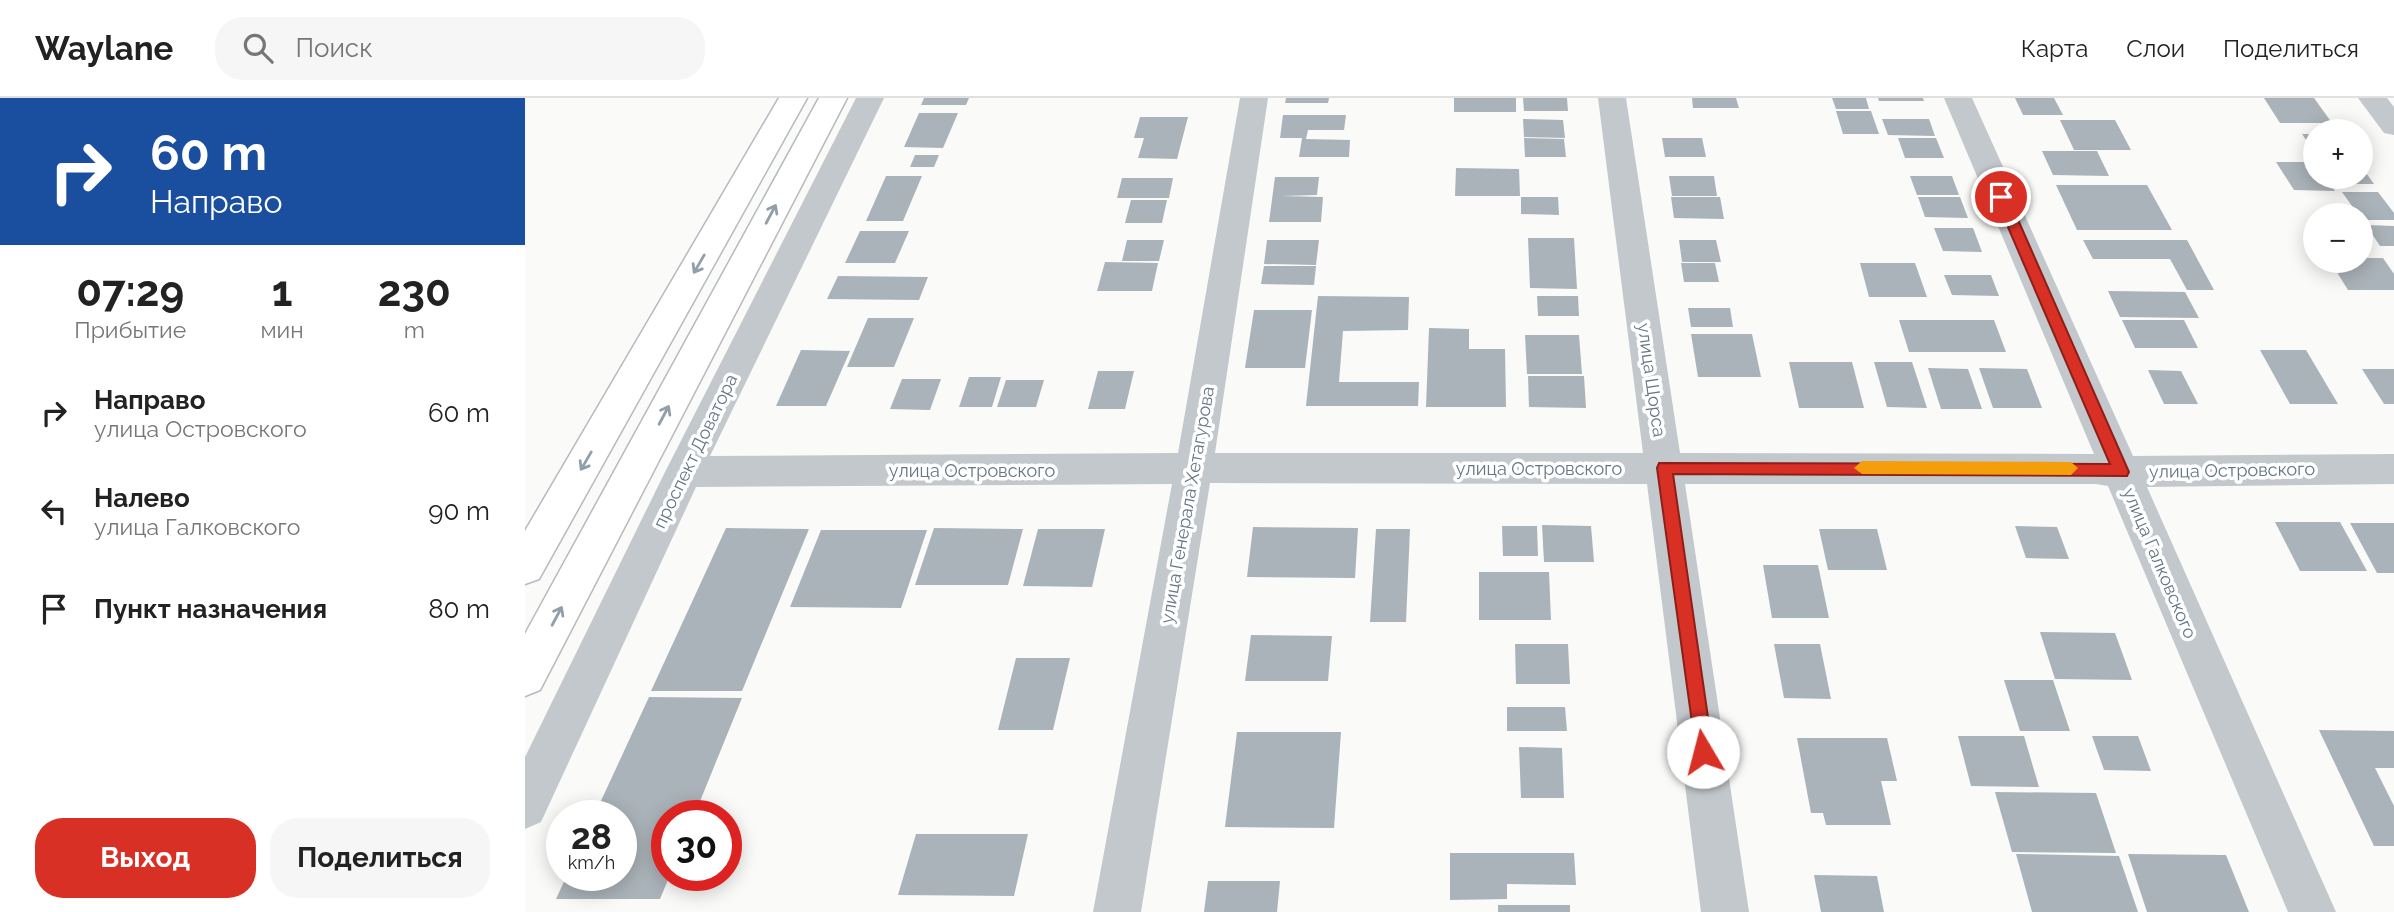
<!DOCTYPE html>
<html lang="ru">
<head>
<meta charset="utf-8">
<style>
	body { margin:0; font-family:Raleway,sans-serif; background:#f6f6f6; color:#222; height:100vh; display:flex; flex-direction:column; font-size:26px; white-space:nowrap }
	* { box-sizing:border-box; margin:0 }
	p { font-size:23px; color:#767676 }
	.icon { flex:none; width:38px; height:38px; fill:none; stroke:currentColor; stroke-width:2; stroke-linecap:round; stroke-linejoin:round }
	.map { position:relative; flex:1; overflow:hidden }
	.panel { display:flex; flex-direction:column; background:#fff; width:525px }
	.panel>* { flex:none }
	.banner { background:#1a4fa0; color:#fff; overflow:hidden }
	.buttons { position:absolute; left:1778px; top:21px; display:grid; gap:14px }
	.buttons a { display:grid; place-items:center; width:70px; height:70px; border-radius:50%; background:#fff; box-shadow:0 4px 18px #0003; font-size:35px }
	.speed { position:absolute; left:21px; top:702px; display:flex; gap:14px; font-size:35px; font-weight:700; text-align:center }
	.speed>* { display:grid; place-content:center; width:91px; height:91px; border-radius:50%; background:#fff; box-shadow:0 4px 18px #0003; line-height:1 }
	.speed small { font-size:18px; font-weight:400 }
	.speed .limit { border:10px solid #d22; background:#fff; color:#111 }
	.pin { position:absolute; display:grid; place-items:center; width:60px; height:60px; color:#fff; margin:-30px; border:4px solid #fff; border-radius:50%; box-shadow:0 2px 7px #0007 }
	.me { position:absolute; width:77px; margin:-38px; rotate:352deg; stroke-linejoin:round; filter:drop-shadow(0 0 5px #0008) }
	.turn { display:flex; align-items:center; gap:24px; height:147px; padding:0 35px; font-size:32px }
	.turn .icon { width:91px; height:91px; stroke-width:2.5 }
	.turn b { display:block; font-size:49px; line-height:60px }
	.eta { display:flex; justify-content:space-evenly; align-items:center; height:119px; text-align:center }
	.eta b { font-size:42px; font-weight:700; line-height:49px }
	.action { display:flex; gap:14px; margin-top:auto; padding:14px 35px }
	.action a { flex:1; height:80px; border-radius:28px; background:#d93025; color:#fff; font-size:28px; font-weight:700; line-height:80px; text-align:center }
	.action a+a { background:#f6f6f6; color:#222 }
	ul { padding:0; list-style:none }
	li { display:flex; align-items:center; gap:21px; height:98px; padding:0 35px }
	li div { flex:1 }
	li b { display:block; font-size:26px }
	li em { font-style:normal }
	header { display:flex; align-items:center; gap:42px; box-sizing:border-box; height:98px; padding:0 35px; background:#fff; border-bottom:2px solid #e0e0e0 }
	header strong { font-size:33px }
	nav { display:flex; gap:38px; margin-inline-start:auto; font-size:24px }
	.search { width:490px; height:63px; background:#f6f6f6; display:flex; align-items:center; gap:18px; box-sizing:border-box; padding:0 24px; border-radius:28px; color:#767676; font-size:26px }
	main { display:flex; flex:1; min-height:0 }
	.map>svg:first-child { display:block }
	.building { fill:#aab3b9 }
	.lines { fill:none; stroke-linecap:round; stroke-linejoin:round }
	.primary-casing { stroke:#b5babe; stroke-width:3 }
	.minor { fill:#c3c8cc; fill-rule:evenodd }
	.primary { fill:#fff; fill-rule:evenodd }
	.oneway { stroke:#939fa8 }
	.route { fill:#d93025; stroke:#8d1f18; stroke-width:2 }
	.slow { fill:#f59e0b }
	.labels { text-anchor:middle; dominant-baseline:central; stroke-width:7; stroke-linejoin:round; paint-order:stroke }
	.street-label { font-size:18px; fill:#657683; stroke:#fff }
</style>
</head>
<body>
<header>
<strong>Waylane</strong>
<div class="search"><svg class="icon" aria-label="search" viewBox="0 0 24 24"><circle cx="10" cy="10" r="6"/><path d="M15 15l6 6"/></svg>Поиск</div>
<nav><a>Карта</a><a>Слои</a><a>Поделиться</a></nav>
</header>
<main>
<section class="panel">
<div class="banner">
<div class="turn"><svg class="icon" aria-label="right" viewBox="0 0 24 24"><path d="M7 20v-9h11M14 6l5 5-5 5"/></svg><div><b>60 m</b>Направо</div></div>
</div>
<div class="eta">
<div><b>07:29</b><p>Прибытие</p></div>
<div><b>1</b><p>мин</p></div>
<div><b>230</b><p>m</p></div>
</div>
<ul>
<li><svg class="icon" aria-label="right" viewBox="0 0 24 24"><path d="M7 20v-9h11M14 6l5 5-5 5"/></svg><div><b>Направо</b><p>улица Островского</p></div><em>60 m</em></li>
<li><svg class="icon" aria-label="left" viewBox="0 0 24 24"><path d="M17 20v-9H6M10 6l-5 5 5 5"/></svg><div><b>Налево</b><p>улица Галковского</p></div><em>90 m</em></li>
<li><svg class="icon" aria-label="arrive" viewBox="0 0 24 24"><path d="M6 21V4h12l-3 4 3 4H6"/></svg><div><b>Пункт назначения</b></div><em>80 m</em></li>
</ul>
<div class="action"><a>Выход</a><a>Поделиться</a></div>
</section>
<div class="map">
<svg width="1869" height="814" viewBox="0 0 1869 814">
	<rect width="100%" height="100%" fill="#fafaf8"/>
	<g class="building">
		<polygon points="399,0 444,0 441,7 396,7"/>
		<polygon points="761,0 804,0 803,5 760,5"/>
		<rect x="929" y="0" width="62" height="14"/>
		<polygon points="998,0 1042,0 1043,13 999,13"/>
		<polygon points="1167,0 1211,0 1214,10 1168,10"/>
		<polygon points="1307,0 1341,0 1344,11 1311,11"/>
		<polygon points="1353,0 1398,0 1399,3 1354,3"/>
		<polygon points="1490,0 1529,0 1538,17 1498,17"/>
		<polygon points="1739,0 1789,0 1807,25 1755,25"/>
		<polygon points="1311,13 1346,13 1354,36 1318,36"/>
		<polygon points="394,15 433,15 418,50 379,49"/>
		<polygon points="758,17 821,17 819,32 783,32 781,41 825,42 824,59 774,59 777,40 755,40"/>
		<polygon points="615,19 663,19 652,61 613,60 619,40 609,40"/>
		<polygon points="998,21 1038,22 1040,40 999,39"/>
		<polygon points="1357,21 1404,21 1410,38 1363,37"/>
		<polygon points="1535,22 1590,22 1606,52 1549,52"/>
		<polygon points="1777,36 1790,36 1790,55"/>
		<polygon points="999,40 1039,41 1041,59 1000,59"/>
		<polygon points="1137,40 1177,40 1181,59 1140,59"/>
		<polygon points="1373,40 1411,40 1419,60 1380,60"/>
		<polygon points="1517,53 1572,53 1584,78 1528,77"/>
		<polygon points="390,57 414,57 409,69 385,69"/>
		<polygon points="1751,64 1790,64 1790,79 1800,79 1810,93 1769,92"/>
		<polygon points="1836,68 1849,86 1812,86 1807,79 1836,79"/>
		<polygon points="931,70 994,71 995,98 930,98"/>
		<polygon points="361,78 397,78 378,123 341,123"/>
		<polygon points="1144,78 1189,78 1192,98 1147,98"/>
		<polygon points="1385,78 1427,78 1434,97 1392,97"/>
		<polygon points="750,79 794,79 792,97 756,98 798,99 796,124 744,124"/>
		<polygon points="597,80 648,80 644,100 592,100"/>
		<polygon points="1531,87 1622,87 1647,132 1552,132"/>
		<polygon points="1817,94 1853,94 1869,115 1869,122 1837,122"/>
		<polygon points="996,99 1033,99 1034,117 996,116"/>
		<polygon points="1146,99 1195,99 1199,121 1149,120"/>
		<polygon points="1393,99 1435,99 1443,120 1400,119"/>
		<polygon points="606,102 642,102 637,125 600,125"/>
		<polygon points="1841,127 1869,128 1869,148 1855,148"/>
		<polygon points="1409,130 1448,130 1457,154 1418,153"/>
		<polygon points="335,133 384,133 370,165 320,165"/>
		<polygon points="1003,140 1049,140 1052,191 1005,190"/>
		<polygon points="602,142 639,142 634,163 597,163"/>
		<polygon points="742,142 794,142 791,167 739,166"/>
		<polygon points="1154,142 1191,142 1196,164 1157,164"/>
		<polygon points="1558,142 1662,142 1689,192 1662,192 1645,161 1568,161"/>
		<polygon points="1836,160 1858,160 1869,176 1869,192 1823,192 1805,163 1836,163"/>
		<polygon points="580,164 633,165 627,193 572,193"/>
		<polygon points="1156,165 1190,165 1194,184 1159,184"/>
		<polygon points="1335,165 1390,165 1402,199 1344,199"/>
		<polygon points="739,168 791,168 789,187 736,186"/>
		<polygon points="1419,177 1466,177 1474,198 1427,197"/>
		<polygon points="313,178 403,179 394,202 302,201"/>
		<polygon points="1583,193 1660,194 1674,220 1595,219"/>
		<polygon points="793,198 884,199 883,232 818,233 814,284 894,284 893,308 781,308"/>
		<polygon points="1012,198 1053,198 1054,218 1013,218"/>
		<polygon points="1163,210 1205,210 1208,229 1166,229"/>
		<polygon points="729,212 787,212 780,270 720,270"/>
		<polygon points="343,220 389,220 369,269 322,269"/>
		<polygon points="1374,222 1469,222 1481,254 1384,254"/>
		<polygon points="1597,222 1659,222 1673,250 1610,250"/>
		<polygon points="904,230 944,231 944,251 980,251 981,309 901,309"/>
		<polygon points="1166,236 1227,236 1236,279 1173,279"/>
		<polygon points="1000,237 1054,237 1057,276 1002,276"/>
		<polygon points="276,252 325,253 301,308 251,308"/>
		<polygon points="1735,252 1781,252 1813,306 1765,306"/>
		<polygon points="1264,264 1327,264 1339,310 1274,310"/>
		<polygon points="1349,264 1387,264 1402,310 1362,309"/>
		<polygon points="1403,270 1443,271 1457,311 1416,311"/>
		<polygon points="1454,270 1502,271 1517,310 1468,310"/>
		<polygon points="1837,271 1869,271 1869,306 1859,306"/>
		<polygon points="1623,272 1656,273 1673,306 1639,306"/>
		<polygon points="573,273 609,273 600,311 563,311"/>
		<polygon points="1003,278 1059,278 1061,310 1004,309"/>
		<polygon points="444,279 476,279 467,309 434,309"/>
		<polygon points="377,281 416,281 405,312 365,311"/>
		<polygon points="481,282 519,282 511,309 472,309"/>
		<polygon points="1750,424 1815,424 1842,473 1775,473"/>
		<polygon points="1825,425 1869,425 1869,475 1852,475"/>
		<polygon points="1017,427 1066,428 1069,464 1019,464"/>
		<polygon points="977,428 1012,428 1013,458 978,458"/>
		<polygon points="1490,428 1532,429 1544,461 1501,460"/>
		<polygon points="728,429 833,430 830,480 722,479"/>
		<polygon points="201,430 284,431 217,593 126,593"/>
		<polygon points="409,430 498,431 483,487 390,487"/>
		<polygon points="513,431 580,431 567,489 498,488"/>
		<polygon points="851,431 885,431 881,524 845,524"/>
		<polygon points="1294,431 1352,431 1362,472 1303,472"/>
		<polygon points="296,432 402,432 376,510 265,509"/>
		<polygon points="1238,467 1293,467 1304,520 1247,520"/>
		<polygon points="954,474 1024,474 1026,522 954,522"/>
		<polygon points="1515,534 1590,535 1607,582 1530,581"/>
		<polygon points="726,537 807,538 803,583 720,583"/>
		<polygon points="990,546 1043,546 1045,586 991,586"/>
		<polygon points="1249,546 1295,546 1306,601 1259,600"/>
		<polygon points="491,560 545,560 528,632 473,632"/>
		<polygon points="1479,582 1528,582 1545,633 1495,633"/>
		<polygon points="124,599 217,600 169,718 142,718 142,777 145,777 135,801 31,801 42,777 96,777 96,718 69,718"/>
		<polygon points="982,609 1040,609 1042,633 982,633"/>
		<polygon points="1794,632 1869,633 1869,670 1850,670 1869,708 1869,748 1849,748"/>
		<polygon points="712,634 816,634 809,730 700,729"/>
		<polygon points="1433,638 1499,638 1514,689 1446,688"/>
		<polygon points="1567,638 1613,638 1626,673 1579,672"/>
		<polygon points="1272,640 1362,640 1372,683 1356,683 1366,727 1301,727 1298,715 1286,715"/>
		<polygon points="994,649 1037,650 1039,700 996,700"/>
		<polygon points="1470,694 1571,695 1591,755 1487,754"/>
		<polygon points="391,736 503,736 489,798 373,797"/>
		<polygon points="925,755 1049,755 1051,787 982,786 982,801 925,802"/>
		<polygon points="1491,756 1594,758 1613,814 1507,814"/>
		<polygon points="1603,756 1701,757 1724,814 1622,814"/>
		<polygon points="1289,777 1352,778 1359,814 1296,814"/>
		<polygon points="683,783 755,783 752,814 679,814"/>
		<rect x="973" y="807" width="72" height="7"/>
	</g>
	<g class="lines">
		<defs>
			<g id="primary">
				<polygon points="254,0 282,0 14,481 0,486 0,433"/>
				<polygon points="294,0 322,0 15,592 0,598 0,536"/>
			</g>
		</defs>
		<use href="#primary" class="primary-casing"/>
		<g class="minor">
			<polygon points="331,0 359,0 185,358 653,355 715,0 743,0 690,355 1118,355 1073,0 1101,0 1155,355 1569,356 1419,0 1447,0 1608,358 1869,356 1869,386 1622,389 1811,814 1763,814 1583,388 1571,386 1160,386 1224,814 1176,814 1122,386 685,385 616,814 568,814 647,386 171,389 16,724 0,731 0,659 140,374"/>
			<polygon points="1833,0 1862,0 1869,9 1869,37 1859,35"/>
		</g>
		<use href="#primary" class="primary"/>
	</g>
	<defs><path id="oneway-shaft" d="M-6 0H5M1.5-3L5.5 0L1.5 3" fill="none" stroke-width="1.6" stroke-linecap="round" stroke-linejoin="round" transform="scale(1.75)"/></defs>
	<g class="oneway">
		<use href="#oneway-shaft" transform="translate(246 116) rotate(-62)"/>
		<use href="#oneway-shaft" transform="translate(174 166) rotate(120)"/>
		<use href="#oneway-shaft" transform="translate(139 317) rotate(-62)"/>
		<use href="#oneway-shaft" transform="translate(61 363) rotate(120)"/>
		<use href="#oneway-shaft" transform="translate(32 518) rotate(-62)"/>
	</g>
	<polygon class="route" points="1476,94 1483,99 1604,374 1602,378 1148,376 1188,654 1185,661 1178,663 1172,661 1132,370 1134,365 1585,366 1470,99"/>
	<polygon class="slow" points="1337,363 1546,364 1553,370 1546,377 1337,376 1329,370"/>
	<g class="labels">
		<g class="street-label">
			<text transform="translate(1127 282) rotate(82)">улица Щорса</text>
			<text transform="translate(170 353) rotate(-64)">проспект Доватора</text>
			<text x="1014" y="370">улица Островского</text>
			<text x="447" y="372">улица Островского</text>
			<text transform="translate(1707 372) rotate(-1)">улица Островского</text>
			<text transform="translate(662 407) rotate(-80)">улица Генерала Хетагурова</text>
			<text transform="translate(1635 465) rotate(67)">улица Галковского</text>
		</g>
	</g>
</svg>
<div class="buttons">
<a>+</a>
<a>−</a>
</div>
<div class="speed"><div>28<small>km/h</small></div><div class="limit">30</div></div>
<div class="pin" style="left:1476px;top:99px;background:#d93025"><svg class="icon" aria-label="arrive" viewBox="0 0 24 24"><path d="M6 21V4h12l-3 4 3 4H6"/></svg></div>
<svg class="me" style="left:1178px;top:654px" viewBox="-20 -20 40 40"><circle r="19" fill="#fff"/><path d="M0-13L10 11 0 6-10 11z" fill="#d93025"/></svg>
</div>
</main>
</body>
</html>
